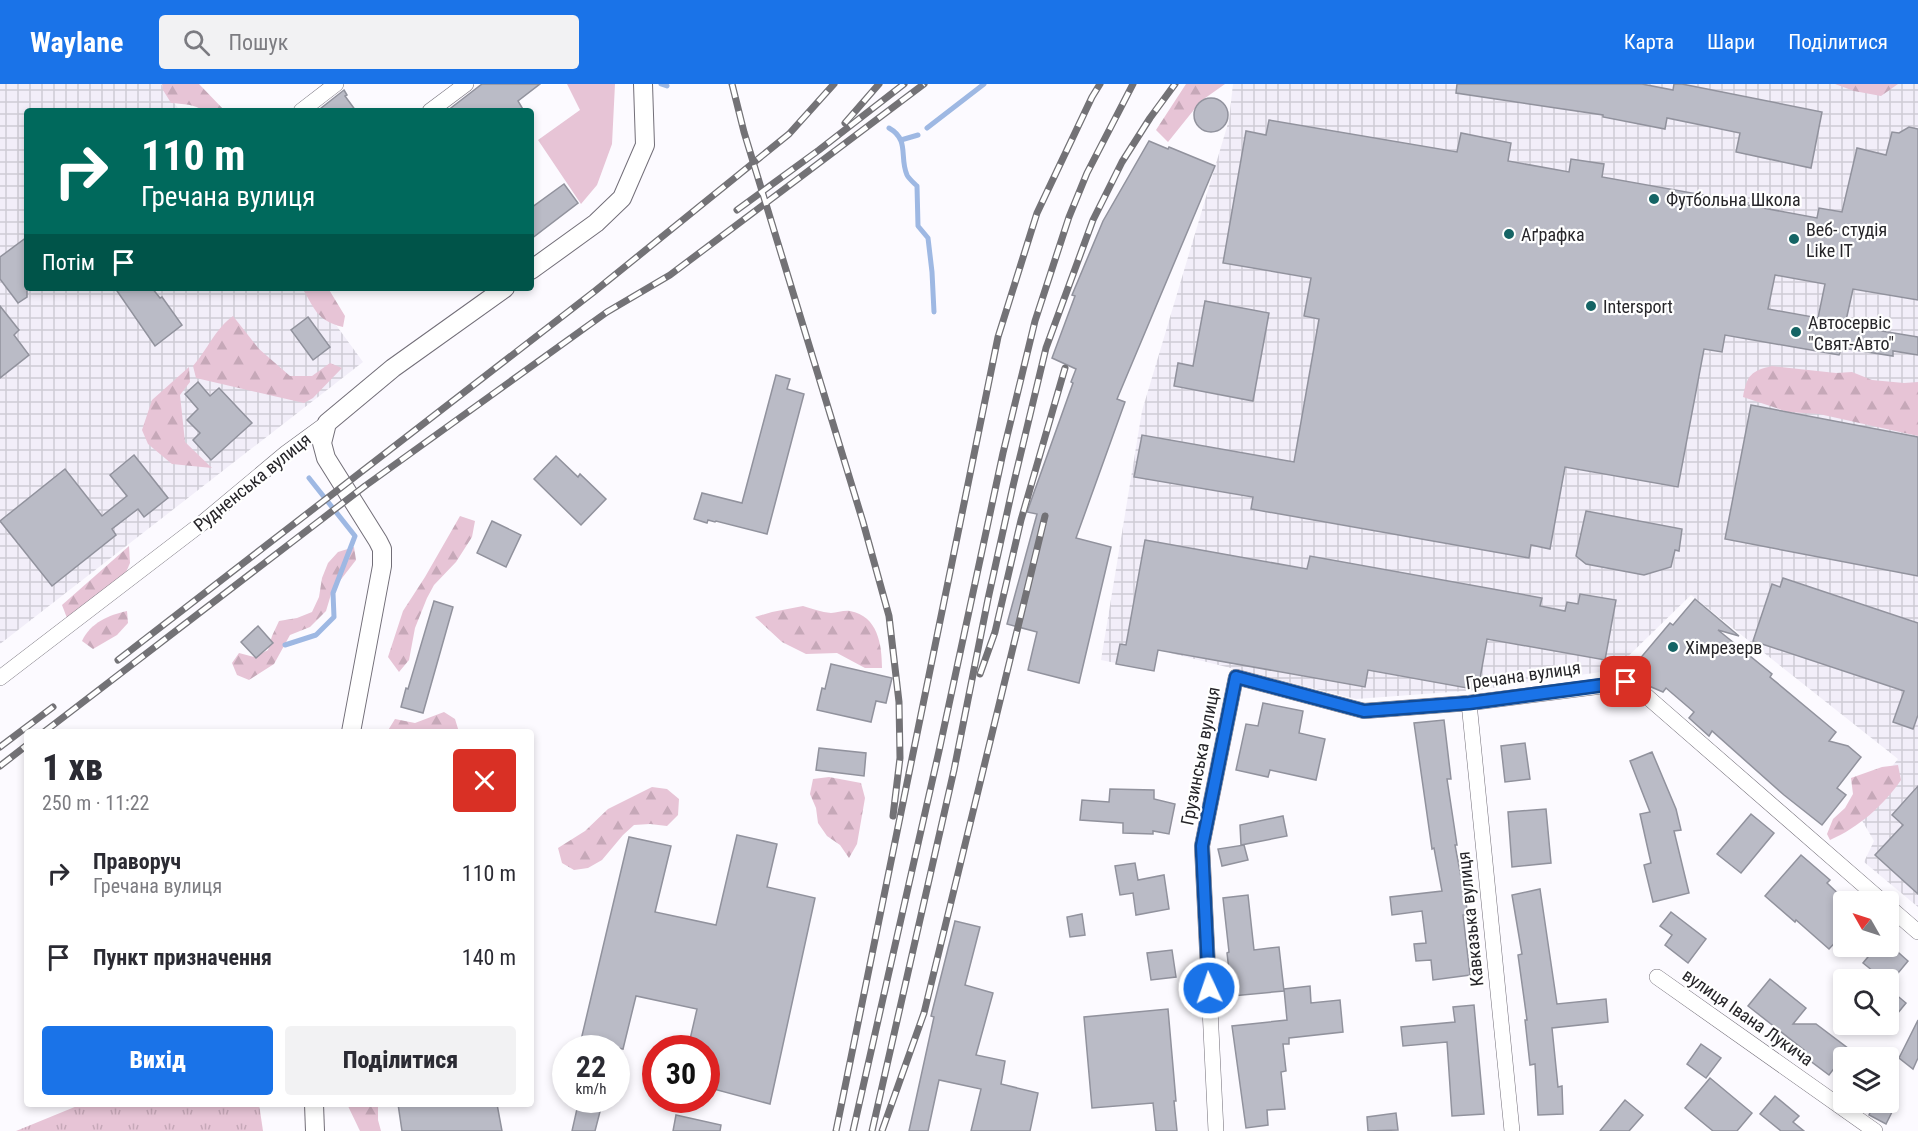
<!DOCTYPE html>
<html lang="uk">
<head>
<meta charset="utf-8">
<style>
	body { margin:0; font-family:"Roboto Condensed",sans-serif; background:#f2f2f3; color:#2b2b33; height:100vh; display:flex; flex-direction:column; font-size:22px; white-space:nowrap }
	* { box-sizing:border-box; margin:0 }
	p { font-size:20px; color:#7c7c81 }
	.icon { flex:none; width:33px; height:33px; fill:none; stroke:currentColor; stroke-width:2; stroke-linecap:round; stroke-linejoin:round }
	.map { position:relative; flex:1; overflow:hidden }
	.panel { position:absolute; left:24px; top:645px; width:510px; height:378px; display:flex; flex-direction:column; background:#fff; border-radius:6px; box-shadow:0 3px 9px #0003 }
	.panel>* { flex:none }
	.banner { position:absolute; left:24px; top:24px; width:510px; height:183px; border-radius:6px; box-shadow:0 3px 9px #0003; background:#00695c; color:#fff; overflow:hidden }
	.needle { width:39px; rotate:309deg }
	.buttons { position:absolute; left:1833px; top:807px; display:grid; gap:12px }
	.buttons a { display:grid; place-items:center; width:66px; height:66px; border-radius:6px; background:#fff; box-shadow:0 3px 9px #0003; font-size:30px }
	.speed { position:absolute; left:552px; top:951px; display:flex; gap:12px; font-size:30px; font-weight:700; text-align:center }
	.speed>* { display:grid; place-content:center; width:78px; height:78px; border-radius:50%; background:#fff; box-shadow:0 3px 9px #0003; line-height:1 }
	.speed small { font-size:15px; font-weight:400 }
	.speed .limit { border:9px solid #d22; background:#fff; color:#111 }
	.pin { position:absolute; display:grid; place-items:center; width:51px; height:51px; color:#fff; margin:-26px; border-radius:12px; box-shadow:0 3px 9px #0006 }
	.me { position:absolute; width:66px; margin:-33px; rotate:357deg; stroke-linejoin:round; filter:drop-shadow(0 0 4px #0008) }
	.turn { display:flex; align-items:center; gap:21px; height:126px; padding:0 18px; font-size:27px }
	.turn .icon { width:78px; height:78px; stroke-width:2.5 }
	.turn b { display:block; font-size:42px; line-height:51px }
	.then { display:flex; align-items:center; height:57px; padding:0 18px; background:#0003; gap:12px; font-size:22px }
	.round { display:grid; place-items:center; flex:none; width:63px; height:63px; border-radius:6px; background:#f2f2f3 }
	.overview { display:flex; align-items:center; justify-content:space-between; height:102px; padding:0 18px }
	h1 { font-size:36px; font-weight:800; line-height:45px }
	.cta { display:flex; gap:12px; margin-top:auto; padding:12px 18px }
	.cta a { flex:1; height:69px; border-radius:6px; background:#1a73e8; color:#fff; font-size:24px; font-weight:800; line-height:69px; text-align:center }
	.cta a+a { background:#f2f2f3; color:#2b2b33 }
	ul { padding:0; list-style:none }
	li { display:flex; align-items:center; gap:18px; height:84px; padding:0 18px }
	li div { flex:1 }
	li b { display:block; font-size:22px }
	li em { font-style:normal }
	header { display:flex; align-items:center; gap:36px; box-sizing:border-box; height:84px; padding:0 30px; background:#1a73e8; color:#fff }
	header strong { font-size:28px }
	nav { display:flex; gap:33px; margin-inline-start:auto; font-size:21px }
	.search { width:420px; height:54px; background:#f2f2f3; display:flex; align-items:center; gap:15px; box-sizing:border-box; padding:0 21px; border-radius:6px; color:#7c7c81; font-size:22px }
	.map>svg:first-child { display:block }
	.industrial { fill:url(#industrial-grid) }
	.green { fill:#e7c4d6 }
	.forest { fill:url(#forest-firs) }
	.park { fill:url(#park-tufts) }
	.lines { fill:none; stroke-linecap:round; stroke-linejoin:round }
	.stream { stroke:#9eb8e3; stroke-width:5 }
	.building { fill:#babbc6; stroke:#91929d; stroke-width:1.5; fill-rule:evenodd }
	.minor-casing { stroke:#726e78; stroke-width:16 }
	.tertiary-casing { stroke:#726e78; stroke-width:20 }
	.minor { stroke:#fff; stroke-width:15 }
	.tertiary { stroke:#fff; stroke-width:18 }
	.rail-casing { stroke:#737276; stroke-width:7 }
	.rail { stroke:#fff; stroke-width:4.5; stroke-dasharray:14; stroke-linecap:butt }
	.route-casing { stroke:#114b97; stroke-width:15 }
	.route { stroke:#1a73e8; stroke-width:10 }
	.poi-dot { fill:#156465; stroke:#fff; stroke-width:2 }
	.labels { text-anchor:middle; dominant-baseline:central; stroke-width:4.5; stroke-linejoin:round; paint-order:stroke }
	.poi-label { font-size:18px; fill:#262529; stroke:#fff; text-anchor:start }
	.street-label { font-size:18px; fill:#262529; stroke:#fff }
</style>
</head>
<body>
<header>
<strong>Waylane</strong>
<div class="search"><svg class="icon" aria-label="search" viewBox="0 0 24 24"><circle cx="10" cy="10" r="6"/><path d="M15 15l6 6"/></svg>Пошук</div>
<nav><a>Карта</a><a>Шари</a><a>Поділитися</a></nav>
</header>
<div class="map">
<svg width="1918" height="1047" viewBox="0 0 1918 1047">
	<defs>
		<pattern id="industrial-grid" width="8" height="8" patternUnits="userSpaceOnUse" patternTransform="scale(1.5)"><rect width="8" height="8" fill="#f2eef9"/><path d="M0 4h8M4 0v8" fill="none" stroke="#cfccd5"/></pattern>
		<pattern id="forest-firs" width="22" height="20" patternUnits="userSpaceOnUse" patternTransform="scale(1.5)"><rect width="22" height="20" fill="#e7c4d6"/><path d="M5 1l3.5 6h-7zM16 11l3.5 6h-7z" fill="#c6a8b8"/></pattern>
		<pattern id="park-tufts" width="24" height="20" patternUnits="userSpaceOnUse" patternTransform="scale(1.5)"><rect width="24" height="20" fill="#e7c4d6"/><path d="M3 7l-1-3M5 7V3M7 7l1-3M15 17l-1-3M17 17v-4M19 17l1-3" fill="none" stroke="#c6a8b8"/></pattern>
	</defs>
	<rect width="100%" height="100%" fill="#fcfaff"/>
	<g class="industrial">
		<polygon points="0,0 161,0 180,27 27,27 27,204 309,204 363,278 0,560"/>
		<polygon points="1233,0 1918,0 1918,823 1864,778 1874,757 1856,726 1898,675 1691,511 1614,586 1478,606 1356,615 1158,566 1154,587 1101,576 1142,327 1229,36"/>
	</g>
	<polygon class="green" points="567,0 615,0 612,60 597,101 581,120 538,56 580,26"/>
	<g class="forest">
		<path d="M162,0H199L225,27H203C196,20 182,20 171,19L163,6Z"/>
		<polygon points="1186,0 1225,0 1201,17 1168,58 1156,46"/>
		<polygon points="1835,0 1898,0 1881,12 1854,7"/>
		<path d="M302,204H328L345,232L343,243C316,236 316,226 302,204Z"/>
		<path d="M233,232L259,265L290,292H312L330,279L342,284L313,314L304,319L196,294L193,282C208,265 215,245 233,232Z"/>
		<path d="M1772,282L1836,289L1852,288L1872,296L1904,299L1918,298V352L1819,330L1788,328L1743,313C1747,291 1751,287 1772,282Z"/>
		<polygon points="189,283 190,298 180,311 185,358 212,384 172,380 148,360 142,346 152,316"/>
		<polygon points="460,432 475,437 472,453 456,478 434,501 427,514 415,544 409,576 399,588 388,573 403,527 425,493"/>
		<polygon points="129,462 130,479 124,493 67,534 62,521"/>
		<polygon points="354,463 356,476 332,507 326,527 310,543 290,551 274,580 249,596 237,591 232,579 239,569 254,573 268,566 272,552 279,537 297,534 312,528 319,513 322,494 328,479 338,468"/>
		<path d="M803,522C813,525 821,528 831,529C837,529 844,526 850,527C878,532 882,561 882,584H865L837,569L806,570L782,558L755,533L772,528Z"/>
		<path d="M127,527L128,539L117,551L93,565L82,557C90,539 109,531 127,527Z"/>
		<polygon points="444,628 455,635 459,648 387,648 395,635 415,639"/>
		<path d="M1898,681L1901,696C1884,721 1858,744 1830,756L1827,750L1833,735L1845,724L1853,710L1851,694L1882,683Z"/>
		<polygon points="829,693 861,699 865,714 857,760 849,774 840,761 827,752 818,739 816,724 810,710 813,695"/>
		<polygon points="652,703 667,705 679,715 678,731 667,742 650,740 634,741 623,751 602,776 588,784 574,786 562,779 558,764 585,747 608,725"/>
		<polygon points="347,1020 378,1020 378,1036 381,1047 360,1047"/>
	</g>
	<polygon class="park" points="82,1020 259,1020 263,1047 16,1047"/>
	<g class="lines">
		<g class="stream">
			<polyline points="661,0 667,2"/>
			<path d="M889,44C910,56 899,73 907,91C909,95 914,99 917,102L918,142L928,154L932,188L934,228"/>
			<polyline points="927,44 984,0"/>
			<polyline points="901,56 918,51"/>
			<polyline points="285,561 316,551 334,533 333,509 355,452 309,394"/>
		</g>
	</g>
	<g class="building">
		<polygon points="482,0 540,0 518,17 524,27 447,27"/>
		<polygon points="1457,0 1642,0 1673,6 1674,0 1682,0 1822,28 1811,84 1736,68 1740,49 1667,34 1665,45 1603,33 1603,31 1456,9"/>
		<polygon points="344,6 347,11 345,12 356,27 321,27 320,25"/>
		<circle cx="1211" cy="31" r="17"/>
		<path d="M1269,36L1457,68L1461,49L1511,59L1508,77L1569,88L1571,75L1604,80L1602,93L1748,119L1747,121L1817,134L1819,124L1842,128L1857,64L1886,71L1892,48L1899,49L1909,43L1918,45V216L1853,205L1845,241L1918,253V271L1893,267V272L1842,264L1839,271L1725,251L1722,268L1704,265L1678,403L1565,383L1550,465L1531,461L1529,474L1251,425L1253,413L1134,393L1142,351L1294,378L1319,235L1304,232L1311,194L1223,179L1246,47L1266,51ZM1775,191L1825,200L1818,234L1768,225Z"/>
		<polygon points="1149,57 1168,65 1169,63 1215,82 1117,315 1125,318 1076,454 1111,463 1079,599 1028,586 1037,548 1007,540 1037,430 1027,428 1073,299 1071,298 1076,285 1052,274 1075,212 1072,211 1103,137"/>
		<polygon points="564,100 578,119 531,155 531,124"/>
		<polygon points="27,153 27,213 18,219 0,195 0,173"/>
		<polygon points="115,204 152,204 160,214 162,213 182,241 155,262"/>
		<polygon points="1205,217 1269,229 1253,317 1174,302 1178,279 1193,282"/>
		<polygon points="0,222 19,246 14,251 29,271 0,294"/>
		<polygon points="308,233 330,263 313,276 291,246"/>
		<polygon points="776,291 790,295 787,305 804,310 767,450 716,437 715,438 708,436 707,439 694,435 702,409 742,419"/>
		<polygon points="198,298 210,312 219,304 252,339 211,376 193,356 200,349 187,336 198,325 185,310"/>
		<polygon points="1751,321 1918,353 1918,492 1725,455"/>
		<polygon points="134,371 168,414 144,433 138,425 112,445 116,451 52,502 0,437 65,385 102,432 127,412 110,391"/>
		<polygon points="556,372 578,393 580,390 606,415 581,441 534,395"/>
		<polygon points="1586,427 1682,445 1679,467 1675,466 1671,483 1644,491 1586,480 1576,472"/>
		<polygon points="492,437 521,451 506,483 477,469"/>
		<polygon points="1145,456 1307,485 1310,472 1542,514 1540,522 1565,527 1567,518 1578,520 1580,510 1616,516 1605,576 1487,555 1478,606 1368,586 1365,603 1158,566 1154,587 1116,580 1120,560 1126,561"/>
		<polygon points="1783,494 1918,539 1918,631 1913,645 1893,638 1904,607 1753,557 1772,500 1780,503"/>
		<polygon points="1695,515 1739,552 1718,546 1772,590 1770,593 1836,648 1829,657 1848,662 1861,673 1837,704 1846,711 1822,741 1784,711 1712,647 1709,652 1689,634 1694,628 1666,604 1663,608 1649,602 1640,594 1627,590 1670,539 1673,541"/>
		<polygon points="434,517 453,523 423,629 401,623 406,604 408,605"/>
		<polygon points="258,542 273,559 256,574 241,558"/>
		<polygon points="831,580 892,594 886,619 876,617 871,638 817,626 822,604 825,605"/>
		<polygon points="1263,619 1303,627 1299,649 1325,655 1316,696 1270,686 1268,693 1236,686 1246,640 1258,642"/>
		<polygon points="1444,636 1451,695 1447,695 1457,761 1455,761 1468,830 1463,831 1470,891 1433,896 1431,876 1416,877 1414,860 1426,859 1422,827 1392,831 1390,813 1442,807 1434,764 1432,765 1414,639"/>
		<polygon points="1525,659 1530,695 1505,698 1501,662"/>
		<polygon points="819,664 866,669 864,692 816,686"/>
		<polygon points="1652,668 1676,725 1681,746 1674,747 1689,809 1653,818 1644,781 1651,779 1640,730 1650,728 1630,677"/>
		<polygon points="1918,702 1918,810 1875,771 1903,741 1892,731"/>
		<polygon points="1110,705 1154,706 1154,715 1175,720 1169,750 1153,747 1153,750 1123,749 1123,739 1080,736 1082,716 1109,718"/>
		<polygon points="1546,725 1551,779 1512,783 1508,728"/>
		<polygon points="1751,730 1774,749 1741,789 1717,770"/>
		<polygon points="1283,732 1287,752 1241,761 1240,741"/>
		<polygon points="737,751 777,760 767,803 815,814 770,1020 706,1003 706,964 688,964 697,925 636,912 623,965 581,956 629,753 671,762 655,828 716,841"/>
		<polygon points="1244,761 1248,776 1222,782 1218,765"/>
		<polygon points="1801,771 1830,796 1827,799 1847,818 1836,818 1844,823 1844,849 1829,865 1796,836 1795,838 1765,812"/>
		<polygon points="1135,779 1138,796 1164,791 1169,825 1136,831 1133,809 1120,811 1115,782"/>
		<polygon points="1540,805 1557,920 1606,915 1608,938 1552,944 1558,1003 1562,1002 1563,1030 1538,1031 1535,980 1530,981 1525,936 1527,936 1518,871 1522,870 1512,811"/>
		<polygon points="1248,811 1254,866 1279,863 1284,907 1232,912 1227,869 1229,868 1223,814"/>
		<polygon points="1671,828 1706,855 1688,879 1665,861 1672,851 1660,842"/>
		<polygon points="1082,830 1085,851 1070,853 1067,833"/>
		<polygon points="955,837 980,843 965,901 993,909 976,971 1005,977 1001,1000 1038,1009 1030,1047 971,1047 981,1005 939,996 928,1047 909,1047 934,933 931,932"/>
		<polygon points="1877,862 1891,862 1908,877 1889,900 1888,896 1884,896 1863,879"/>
		<polygon points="1172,866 1176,893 1151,896 1147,869"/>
		<polygon points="1770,895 1806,924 1793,940 1816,940 1849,965 1829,991 1801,970 1804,966 1748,922"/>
		<polygon points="1310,902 1311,919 1340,916 1343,948 1289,954 1289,960 1283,960 1286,987 1281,988 1285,1025 1267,1026 1268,1041 1246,1044 1232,942 1287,936 1284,905"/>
		<polygon points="1888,904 1906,919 1888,941"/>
		<polygon points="1474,921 1484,1030 1452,1032 1447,958 1403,962 1401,943 1455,938 1453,923"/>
		<polygon points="1168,925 1176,1017 1174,1017 1177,1047 1156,1047 1153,1019 1092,1024 1084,933"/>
		<polygon points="1918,936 1918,974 1913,985 1899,974"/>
		<polygon points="1701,960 1721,974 1706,994 1687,980"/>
		<polygon points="1710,994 1752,1029 1737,1047 1713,1047 1685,1024"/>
		<polygon points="1775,1012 1799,1032 1793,1038 1804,1047 1781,1047 1760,1030"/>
		<polygon points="579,1016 603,1016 595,1047 572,1047"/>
		<polygon points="1625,1016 1643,1031 1629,1047 1600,1047"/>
		<polygon points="1875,1018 1897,1018 1886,1040 1869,1031"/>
		<polygon points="398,1020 497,1020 502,1047 402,1047"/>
		<polygon points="1396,1029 1398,1046 1368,1047 1367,1033"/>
		<polygon points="676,1031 721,1041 720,1047 673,1047"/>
	</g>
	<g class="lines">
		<defs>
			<g id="minor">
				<polyline points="301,27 336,0"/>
				<polyline points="430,27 466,0"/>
				<polyline points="0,594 201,440 286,369 327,339"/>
				<polyline points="1469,619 1512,1047"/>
				<polyline points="1888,822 1918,848"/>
				<polyline points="1657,893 1875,1047"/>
				<polyline points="1216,1047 1202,762 1236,593 1364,627 1469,619 1626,599 1636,603 1883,818"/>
			</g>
			<g id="tertiary">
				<polyline points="531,186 596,139 622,114 645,61 643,0"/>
				<polyline points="351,648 382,482 382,465 378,457 326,374 322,359 327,339 393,284 505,204"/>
				<polyline points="314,1020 315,1047"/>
			</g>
		</defs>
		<use href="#minor" class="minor-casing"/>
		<use href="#tertiary" class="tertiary-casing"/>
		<use href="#minor" class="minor"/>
		<use href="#tertiary" class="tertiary"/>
		<defs>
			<g id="rail">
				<polyline points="732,0 744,48 863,438 889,532 899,618 900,674 893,732"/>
				<polyline points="845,39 879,0"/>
				<polyline points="737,126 819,66 904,0"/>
				<polyline points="118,576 595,207 789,50 834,0"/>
				<polyline points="980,590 995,548 1021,436 1065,284"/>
				<polyline points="44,648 365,402 607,228 670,191 924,0"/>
				<polyline points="0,663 53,623"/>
				<polyline points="0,682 27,661"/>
				<polyline points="836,1047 998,253 1037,129 1092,13 1100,0"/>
				<polyline points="853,1047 939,667 1003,369 1035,237 1069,133 1087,89 1133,0"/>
				<polyline points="872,1047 954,686 988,515 1013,402 1046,264 1093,136 1122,78 1150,34 1175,0"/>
				<polyline points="882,1047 924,929 1045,432"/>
			</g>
		</defs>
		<use href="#rail" class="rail-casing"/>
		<use href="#rail" class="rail"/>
	</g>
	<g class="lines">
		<defs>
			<polyline id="route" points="1209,904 1202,762 1236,593 1364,627 1469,619 1626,598"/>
		</defs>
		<use href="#route" class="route-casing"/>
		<use href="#route" class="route"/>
	</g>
	<g class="poi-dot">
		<circle cx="1654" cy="115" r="6"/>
		<circle cx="1509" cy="150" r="6"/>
		<circle cx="1794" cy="155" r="6"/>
		<circle cx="1591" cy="222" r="6"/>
		<circle cx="1796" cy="248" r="6"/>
		<circle cx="1673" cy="563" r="6"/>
	</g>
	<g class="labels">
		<g class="poi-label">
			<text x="1666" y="115">Футбольна Школа</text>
			<text x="1806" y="145">Веб- студія<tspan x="1806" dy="21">Like IT</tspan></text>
			<text x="1521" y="150">Аґрафка</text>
			<text x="1603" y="222">Intersport</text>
			<text x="1808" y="238">Автосервіс<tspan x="1808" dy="21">"Свят-Авто"</tspan></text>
			<text x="1685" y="563">Хімрезерв</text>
		</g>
		<g class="street-label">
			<text transform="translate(252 398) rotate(-39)">Рудненська вулиця</text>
			<text transform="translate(1523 591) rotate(-8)">Гречана вулиця</text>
			<text transform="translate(1200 672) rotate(-79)">Грузинська вулиця</text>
			<text transform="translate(1470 835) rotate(-96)">Кавказька вулиця</text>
			<text transform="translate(1748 933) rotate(35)">вулиця Івана Лукича</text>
		</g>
	</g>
</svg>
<div class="buttons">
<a><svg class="needle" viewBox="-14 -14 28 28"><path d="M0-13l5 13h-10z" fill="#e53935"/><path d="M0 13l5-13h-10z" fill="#7c7c81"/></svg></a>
<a><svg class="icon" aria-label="search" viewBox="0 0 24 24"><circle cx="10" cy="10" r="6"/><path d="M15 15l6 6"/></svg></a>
<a><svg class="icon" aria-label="layers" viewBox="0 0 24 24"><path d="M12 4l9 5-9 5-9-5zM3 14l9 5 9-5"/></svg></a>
</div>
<div class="speed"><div>22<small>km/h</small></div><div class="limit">30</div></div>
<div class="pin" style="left:1626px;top:598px;background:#d93025"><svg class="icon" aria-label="arrive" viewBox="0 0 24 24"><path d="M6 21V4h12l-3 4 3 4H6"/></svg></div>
<svg class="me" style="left:1209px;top:904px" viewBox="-20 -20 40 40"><circle r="17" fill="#1a73e8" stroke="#fff" stroke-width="3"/><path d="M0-11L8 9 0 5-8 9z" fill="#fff"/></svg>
<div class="banner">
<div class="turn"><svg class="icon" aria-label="right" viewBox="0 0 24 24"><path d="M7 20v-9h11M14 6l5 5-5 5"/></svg><div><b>110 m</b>Гречана вулиця</div></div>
<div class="then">Потім<svg class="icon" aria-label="arrive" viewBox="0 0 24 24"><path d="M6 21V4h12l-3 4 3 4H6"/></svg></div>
</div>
<section class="panel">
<div class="overview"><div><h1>1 хв</h1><p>250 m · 11:22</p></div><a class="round" style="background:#d93025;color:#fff"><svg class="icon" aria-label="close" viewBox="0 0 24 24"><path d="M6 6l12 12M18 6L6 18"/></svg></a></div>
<ul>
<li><svg class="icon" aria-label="right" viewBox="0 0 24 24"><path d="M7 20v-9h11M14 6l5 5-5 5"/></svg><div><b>Праворуч</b><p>Гречана вулиця</p></div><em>110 m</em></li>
<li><svg class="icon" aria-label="arrive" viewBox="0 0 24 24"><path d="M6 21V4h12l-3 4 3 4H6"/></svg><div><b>Пункт призначення</b></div><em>140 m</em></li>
</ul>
<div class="cta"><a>Вихід</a><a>Поділитися</a></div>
</section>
</div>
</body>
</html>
